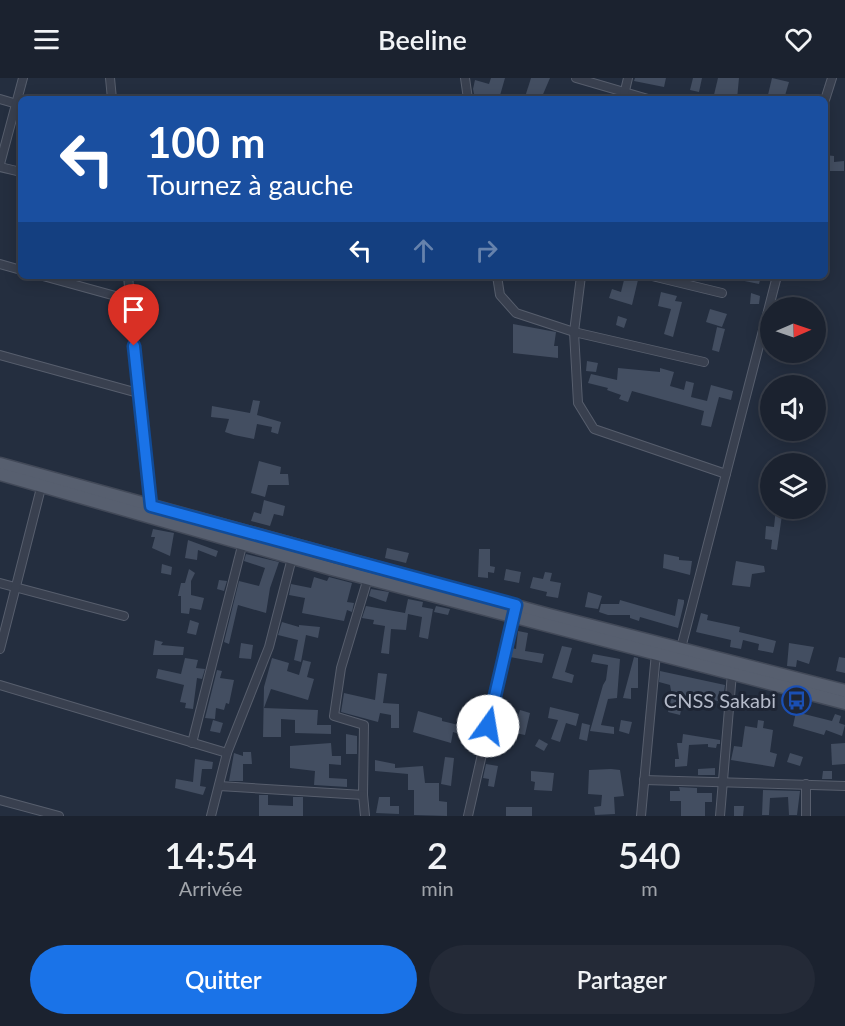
<!DOCTYPE html>
<html lang="fr">
<head>
<meta charset="utf-8">
<style>
	body { margin:0; font-family:Lato,sans-serif; background:#242a37; color:#f1f3f6; height:100vh; display:flex; flex-direction:column; font-size:22px; white-space:nowrap }
	* { box-sizing:border-box; margin:0 }
	p { font-size:20px; color:#a0a4aa }
	.icon { flex:none; width:33px; height:33px; fill:none; stroke:currentColor; stroke-width:2; stroke-linecap:round; stroke-linejoin:round }
	.map { position:relative; height:738px; overflow:hidden }
	.drawer { display:flex; flex-direction:column; background:#1b222f; flex:1 }
	.drawer>* { flex:none }
	.banner { position:absolute; left:18px; top:18px; width:810px; height:183px; border-radius:9px; box-shadow:0 3px 15px #0003,0 0 0 2px #393f4b; background:#1a4fa0; color:#fff; overflow:hidden }
	.needle { width:39px; rotate:88deg }
	.tools { position:absolute; left:760px; top:219px; display:grid; gap:12px }
	.tools a { display:grid; place-items:center; width:66px; height:66px; border-radius:50%; background:#1b222f; box-shadow:0 3px 15px #0003,0 0 0 2px #393f4b; font-size:30px }
	.pin { position:absolute; display:grid; place-items:center; width:51px; height:51px; color:#fff; margin:-62px -26px; border-radius:50% 50% 50% 0; rotate:-45deg; box-shadow:0 0 6px #0007 }
	.pin .icon { rotate:45deg }
	.me { position:absolute; width:66px; margin:-33px; rotate:13deg; stroke-linejoin:round; filter:drop-shadow(0 0 4px #0008) }
	.turn { display:flex; align-items:center; gap:21px; height:126px; padding:0 30px; font-size:27px }
	.turn .icon { width:78px; height:78px; stroke-width:2.5 }
	.turn b { display:block; font-size:42px; line-height:51px }
	.lanes { display:flex; align-items:center; height:57px; padding:0 30px; background:#0003; justify-content:center; gap:30px; direction:ltr }
	.lanes .off { opacity:.35 }
	.eta { display:flex; justify-content:space-evenly; align-items:center; height:102px; text-align:center }
	.eta b { font-size:36px; font-weight:600; line-height:42px }
	.primary-button { display:flex; gap:12px; margin-top:auto; padding:12px 30px }
	.primary-button a { flex:1; height:69px; border-radius:36px; background:#1a73e8; color:#fff; font-size:24px; font-weight:600; line-height:69px; text-align:center }
	.primary-button a+a { background:#242a37; color:#f1f3f6 }
	header { display:flex; justify-content:space-between; align-items:center; height:78px; padding:0 30px; background:#1b222f; font-size:27px; font-weight:600 }
	.map>svg:first-child { display:block }
	.building { fill:#434e61 }
	.lines { fill:none; stroke-linecap:round; stroke-linejoin:round }
	.street-casing { stroke:#575e6d; stroke-width:10 }
	.primary-casing { stroke:#424958; stroke-width:15 }
	.street { stroke:#39404f; stroke-width:8 }
	.primary { stroke:#575f6f; stroke-width:12 }
	.route-casing { stroke:#114b97; stroke-width:15 }
	.route { stroke:#1a73e8; stroke-width:10 }
	.labels { text-anchor:middle; dominant-baseline:central; stroke-width:6; stroke-linejoin:round; paint-order:stroke }
	.poi-label { font-size:20px; fill:#b5bbca; stroke:#1e2534; text-anchor:end }
</style>
</head>
<body>
<header><svg class="icon" aria-label="menu" viewBox="0 0 24 24"><path d="M4 6h16M4 12h16M4 18h16"/></svg>Beeline<svg class="icon" aria-label="heart" viewBox="0 0 24 24"><path d="M12 20l-8-8c-3-5 5-10 8-4 3-6 11-1 8 4z"/></svg></header>
<div class="map">
<svg width="845" height="738" viewBox="0 0 845 738">
	<rect width="100%" height="100%" fill="#242e3f"/>
	<g class="building">
		<polygon points="491,0 505,0 499,21 475,21 473,11 475,2 489,6"/>
		<polygon points="531,0 550,0 541,21 525,19"/>
		<polygon points="635,0 666,0 664,9 634,3"/>
		<polygon points="693,0 702,0 699,14 690,12"/>
		<polygon points="718,0 739,0 737,21 713,21"/>
		<polygon points="772,0 789,4 784,21 767,21"/>
		<polygon points="825,77 834,78 834,84 844,83 844,93 826,93"/>
		<polygon points="625,198 638,202 632,227 609,220 612,211 621,214"/>
		<polygon points="735,198 761,198 759,206 735,201"/>
		<polygon points="661,214 677,218 675,223 682,224 673,259 664,256 671,231 658,228"/>
		<polygon points="751,215 760,218 759,226 750,226"/>
		<polygon points="710,231 727,236 722,249 706,244"/>
		<polygon points="618,238 627,241 624,250 616,247"/>
		<polygon points="513,246 556,254 554,268 558,268 558,280 513,275"/>
		<polygon points="717,249 725,251 719,274 712,272"/>
		<polygon points="587,283 598,285 596,294 586,293"/>
		<polygon points="618,290 660,294 660,290 674,294 670,308 684,312 686,303 694,305 691,319 707,323 711,307 733,313 731,322 719,319 711,349 701,347 704,333 632,313 628,324 619,321 621,317 607,312 608,310 588,305 591,296 617,302"/>
		<polygon points="253,322 260,323 257,337 281,344 278,356 271,354 272,349 257,346 254,361 234,357 225,354 229,341 211,339 212,328 250,335"/>
		<polygon points="259,383 281,389 280,396 288,396 289,407 268,407 265,419 251,415"/>
		<polygon points="264,422 285,428 283,438 274,436 270,448 251,443 254,434 261,436"/>
		<polygon points="776,430 783,430 777,472 771,471 772,462 765,461 766,448 774,449"/>
		<polygon points="153,451 174,455 170,478 152,470 155,459 151,459"/>
		<polygon points="188,462 218,473 216,479 198,472 197,482 185,480"/>
		<polygon points="387,470 409,475 406,485 385,480"/>
		<polygon points="479,471 490,471 490,488 495,489 494,495 488,494 488,500 478,499"/>
		<polygon points="246,476 279,484 270,510 266,535 238,527 229,566 224,564 239,503 259,508 265,490 244,483"/>
		<polygon points="664,476 679,479 679,482 692,483 690,497 663,490"/>
		<polygon points="736,483 764,488 765,494 752,496 750,509 732,507"/>
		<polygon points="162,486 172,489 171,497 161,495"/>
		<polygon points="189,491 195,495 191,503 191,517 204,520 201,532 190,530 189,536 181,535 181,518 178,518 181,505 185,505"/>
		<polygon points="506,491 521,494 519,505 504,502"/>
		<polygon points="545,494 552,495 550,503 561,505 558,520 546,518 547,514 530,510 533,499 543,501"/>
		<polygon points="314,499 327,503 329,499 352,505 347,524 354,525 352,534 347,532 344,543 302,535 305,520 289,517 291,506 311,510"/>
		<polygon points="219,502 227,503 224,513 217,511"/>
		<polygon points="371,511 389,514 386,524 369,518"/>
		<polygon points="588,514 602,518 598,531 585,529"/>
		<polygon points="408,521 423,524 422,529 433,531 428,561 419,559 422,539 408,536 406,552 391,551 389,576 381,575 385,548 373,546 374,542 362,540 366,528 405,535"/>
		<polygon points="678,521 684,522 684,525 678,550 640,539 639,543 630,540 630,537 608,537 599,534 601,526 619,526 620,522 675,538"/>
		<polygon points="436,528 450,531 448,537 434,534"/>
		<polygon points="701,535 708,537 707,542 740,549 739,554 776,563 773,575 758,572 759,566 743,562 741,571 730,569 731,562 696,554"/>
		<polygon points="190,542 199,545 196,557 187,555"/>
		<polygon points="282,544 299,549 299,547 320,549 318,560 306,557 301,584 294,582 298,562 278,557"/>
		<polygon points="518,553 528,555 525,573 544,576 542,585 510,579 512,570 516,571"/>
		<polygon points="155,562 163,564 161,567 184,569 183,577 153,577"/>
		<polygon points="241,565 253,567 251,581 239,580"/>
		<polygon points="789,565 814,569 809,586 797,582 796,589 787,588"/>
		<polygon points="562,568 572,570 565,594 574,597 572,605 552,600"/>
		<polygon points="593,576 620,581 617,620 608,621 601,647 614,649 614,656 590,653 603,607 606,602 608,587 591,584"/>
		<polygon points="634,579 638,580 638,610 631,610 631,621 623,620"/>
		<polygon points="839,579 845,580 845,595 836,593"/>
		<polygon points="185,580 198,582 196,590 205,591 202,601 197,600 193,631 185,630 186,625 180,624 184,607 156,600 158,591 181,596"/>
		<polygon points="272,580 289,585 287,593 299,597 303,582 311,584 307,599 314,601 308,622 271,611 264,630 318,632 317,647 331,647 331,656 295,655 295,642 281,641 281,659 263,659 264,609"/>
		<polygon points="217,592 222,593 220,600 234,602 229,626 226,625 224,632 216,630 215,641 205,640"/>
		<polygon points="660,593 725,607 724,614 719,613 718,623 684,618 680,637 668,634 672,618 670,607 659,604"/>
		<polygon points="378,595 387,596 383,625 399,626 399,650 391,650 391,637 380,635 378,644 341,634 344,615 375,622"/>
		<polygon points="550,629 579,636 576,648 566,645 560,664 551,661 558,642 548,640"/>
		<polygon points="520,632 530,635 525,657 501,652 504,641 516,644"/>
		<polygon points="418,633 442,640 442,643 471,650 468,659 453,654 451,665 413,654"/>
		<polygon points="796,634 832,643 835,636 841,638 839,645 845,647 842,658 826,652 824,657 793,648"/>
		<polygon points="213,642 223,645 220,655 210,653"/>
		<polygon points="621,642 632,644 629,656 619,653"/>
		<polygon points="758,642 764,643 763,650 773,652 770,674 777,676 774,689 731,682 734,668 742,669 745,648 757,650"/>
		<polygon points="582,645 590,647 587,663 579,661"/>
		<polygon points="346,656 357,658 357,676 346,676"/>
		<polygon points="683,656 720,662 720,666 717,666 716,670 708,669 708,666 689,667 687,688 675,689 675,681 679,681 677,665 682,665"/>
		<polygon points="539,661 548,666 544,673 535,668"/>
		<polygon points="331,665 332,678 341,678 341,687 329,686 329,700 347,701 347,709 314,707 315,693 290,690 290,668"/>
		<polygon points="845,665 845,686 832,687 831,666"/>
		<polygon points="243,674 251,674 252,686 243,686 243,703 229,703 234,675 243,678"/>
		<polygon points="790,675 803,679 800,688 787,684"/>
		<polygon points="445,679 454,680 451,708 441,706"/>
		<polygon points="195,681 213,684 212,691 202,691 200,708 206,709 203,717 175,710 176,701 193,704"/>
		<polygon points="375,682 395,686 395,690 423,688 425,705 439,705 439,723 447,724 447,738 414,737 414,712 408,712 408,696 375,693"/>
		<polygon points="486,686 498,688 494,709 488,708 489,701 483,700"/>
		<polygon points="715,690 715,697 698,697 698,691"/>
		<polygon points="611,691 620,692 624,718 614,719 615,736 595,737 594,729 601,728 602,717 588,716 589,692"/>
		<polygon points="531,693 554,695 552,713 534,712 535,704 531,703"/>
		<polygon points="823,693 832,693 832,701 822,701"/>
		<polygon points="679,709 697,710 697,715 712,715 712,724 705,724 705,738 681,738 681,723 670,723 670,713 680,713"/>
		<polygon points="763,712 800,713 797,737 789,737 788,719 770,720 769,737 762,737"/>
		<polygon points="259,717 268,717 268,727 293,728 293,719 303,719 303,738 259,738"/>
		<polygon points="379,719 390,719 390,728 399,728 399,736 376,735"/>
		<polygon points="734,728 744,728 743,738 734,738"/>
		<rect x="506" y="729" width="26" height="9"/>
	</g>
	<g class="lines">
		<defs>
			<g id="street">
				<polyline points="110,0 112,21"/>
				<polyline points="465,0 468,21"/>
				<polyline points="576,0 648,21"/>
				<polyline points="0,21 17,26"/>
				<polyline points="623,21 628,0"/>
				<polyline points="825,22 832,0"/>
				<polyline points="0,86 23,0"/>
				<polyline points="0,89 21,94"/>
				<polyline points="0,186 21,192"/>
				<polyline points="43,198 130,222"/>
				<polyline points="128,198 150,431"/>
				<polyline points="497,198 500,217 516,235 574,254 704,284"/>
				<polyline points="581,198 574,254 578,325 594,351 726,396"/>
				<polyline points="652,198 722,215"/>
				<polyline points="0,277 138,315"/>
				<polyline points="0,505 124,538"/>
				<polyline points="0,571 42,406"/>
				<polyline points="680,574 777,198"/>
				<polyline points="0,607 227,675"/>
				<polyline points="192,665 243,464"/>
				<polyline points="644,702 845,708"/>
				<polyline points="219,708 363,717 364,647 334,638 341,590 368,500"/>
				<polyline points="363,717 365,738"/>
				<polyline points="0,722 59,738"/>
				<polyline points="211,738 227,675 269,569 293,476"/>
				<polyline points="468,738 514,535"/>
				<polyline points="641,738 656,575"/>
				<polyline points="720,738 732,595"/>
				<polyline points="806,738 806,706"/>
			</g>
			<g id="primary">
				<polyline points="0,386 549,537 845,613"/>
				<polyline points="0,396 332,491 845,625"/>
			</g>
		</defs>
		<use href="#street" class="street-casing"/>
		<use href="#primary" class="primary-casing"/>
		<use href="#street" class="street"/>
		<use href="#primary" class="primary"/>
	</g>
	<g class="lines">
		<defs>
			<polyline id="route" points="134,268 151,428 516,527 488,648"/>
		</defs>
		<use href="#route" class="route-casing"/>
		<use href="#route" class="route"/>
	</g>
	<defs>
		<symbol id="bus-ring" viewBox="-11 -11 22 22"><circle r="9.5" fill="#1e2534" stroke="#1a4fb4" stroke-width="1.5"/><path d="M-5-6H5V4H4V6H2V4H-2V6H-4V4H-5ZM-3.5-4V0h7V-4ZM-3.5 1.2v1.5H-2V1.2ZM2 1.2v1.5H3.5V1.2Z" fill="#1a4fb4"/></symbol>
	</defs>
	<g fill-rule="evenodd">
		<use href="#bus-ring" x="780" y="606" width="33" height="33"/>
	</g>
	<g class="labels">
		<g class="poi-label">
			<text x="776" y="622">CNSS Sakabi</text>
		</g>
	</g>
</svg>
<div class="tools">
<a><svg class="needle" viewBox="-14 -14 28 28"><path d="M0-13l5 13h-10z" fill="#e53935"/><path d="M0 13l5-13h-10z" fill="#a0a4aa"/></svg></a>
<a><svg class="icon" aria-label="sound" viewBox="0 0 24 24"><path d="M4 9h4l5-4v14l-5-4H4zM17 9q2 3 0 6"/></svg></a>
<a><svg class="icon" aria-label="layers" viewBox="0 0 24 24"><path d="M12 4l9 5-9 5-9-5zM3 14l9 5 9-5"/></svg></a>
</div>
<div class="pin" style="left:134px;top:268px;background:#d93025"><svg class="icon" aria-label="arrive" viewBox="0 0 24 24"><path d="M6 21V4h12l-3 4 3 4H6"/></svg></div>
<svg class="me" style="left:488px;top:648px" viewBox="-20 -20 40 40"><circle r="19" fill="#fff"/><path d="M0-13L10 11 0 6-10 11z" fill="#1a73e8"/></svg>
<div class="banner">
<div class="turn"><svg class="icon" aria-label="left" viewBox="0 0 24 24"><path d="M17 20v-9H6M10 6l-5 5 5 5"/></svg><div><b>100 m</b>Tournez à gauche</div></div>
<div class="lanes"><svg class="icon" aria-label="left" viewBox="0 0 24 24"><path d="M17 20v-9H6M10 6l-5 5 5 5"/></svg><svg class="icon off" aria-label="ahead" viewBox="0 0 24 24"><path d="M12 20V5M6 11l6-6 6 6"/></svg><svg class="icon off" aria-label="right" viewBox="0 0 24 24"><path d="M7 20v-9h11M14 6l5 5-5 5"/></svg></div>
</div>
</div>
<section class="drawer">
<div class="eta">
<div><b>14:54</b><p>Arrivée</p></div>
<div><b>2</b><p>min</p></div>
<div><b>540</b><p>m</p></div>
</div>
<div class="primary-button"><a>Quitter</a><a>Partager</a></div>
</section>
</body>
</html>
